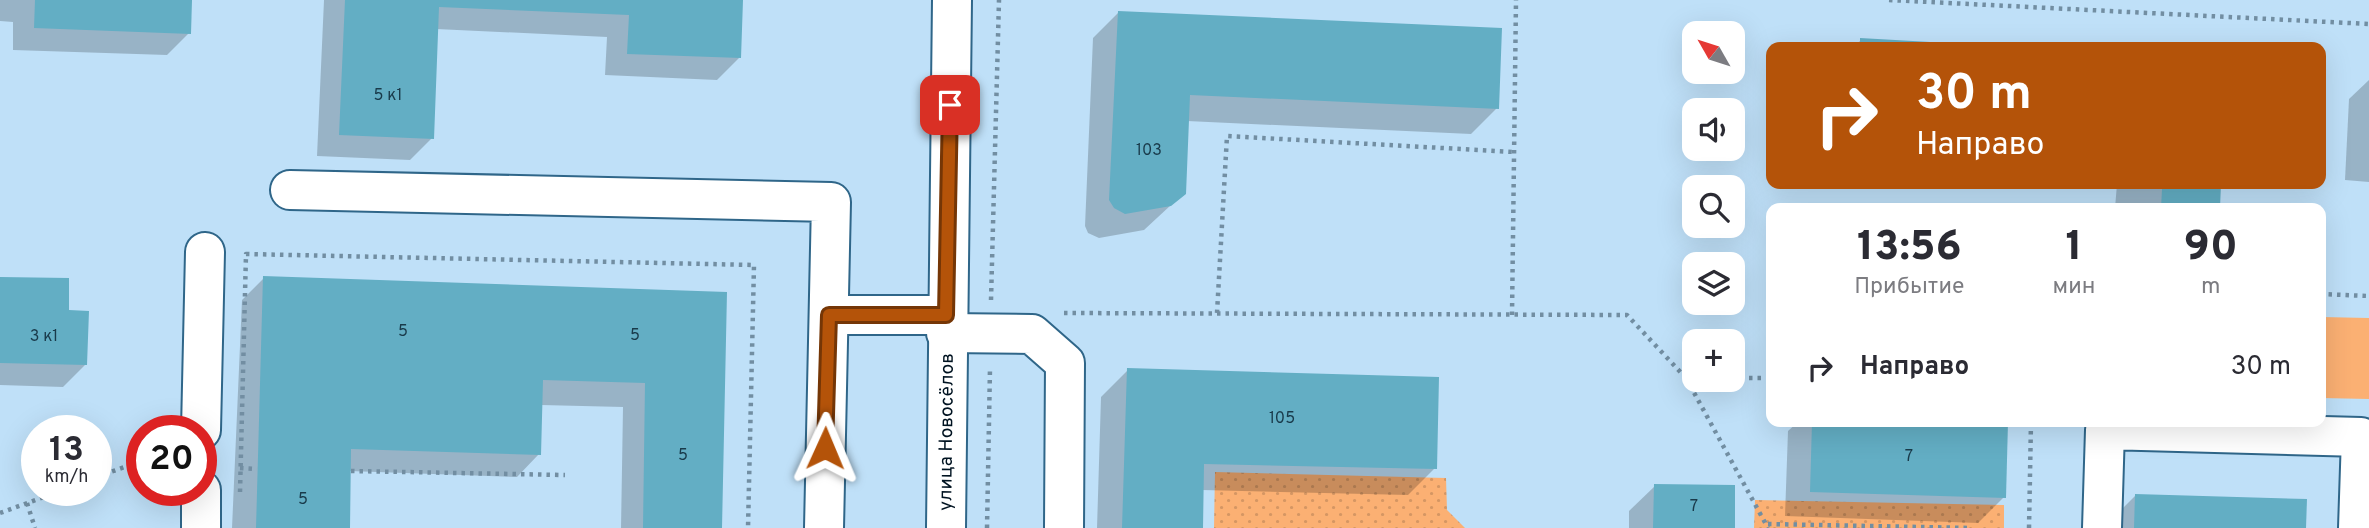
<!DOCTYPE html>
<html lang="ru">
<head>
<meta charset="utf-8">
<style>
	body { margin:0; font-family:Overpass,sans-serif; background:#f2f2f3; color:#2b2b33; height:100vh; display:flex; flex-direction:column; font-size:26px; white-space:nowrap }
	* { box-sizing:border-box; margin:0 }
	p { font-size:23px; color:#7c7c81 }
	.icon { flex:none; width:38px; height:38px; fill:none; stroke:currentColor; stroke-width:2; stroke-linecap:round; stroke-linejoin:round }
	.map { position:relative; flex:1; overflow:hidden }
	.panel { position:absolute; left:1766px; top:203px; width:560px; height:224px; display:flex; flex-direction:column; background:#fff; border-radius:14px; box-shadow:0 7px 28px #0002 }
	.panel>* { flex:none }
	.hud { position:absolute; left:1766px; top:42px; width:560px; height:147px; border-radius:14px; box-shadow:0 7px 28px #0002; background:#b45309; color:#fff; overflow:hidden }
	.needle { width:46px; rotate:309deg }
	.fabs { position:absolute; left:1682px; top:21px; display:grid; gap:14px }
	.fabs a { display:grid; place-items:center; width:63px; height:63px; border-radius:14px; background:#fff; box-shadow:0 7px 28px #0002; font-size:35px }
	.speed { position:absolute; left:21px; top:415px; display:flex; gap:14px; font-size:35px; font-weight:700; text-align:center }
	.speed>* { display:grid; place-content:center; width:91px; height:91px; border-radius:50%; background:#fff; box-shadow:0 7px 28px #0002; line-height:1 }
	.speed small { font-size:18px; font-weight:400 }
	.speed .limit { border:10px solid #d22; background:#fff; color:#111 }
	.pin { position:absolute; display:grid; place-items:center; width:60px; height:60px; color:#fff; margin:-30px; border-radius:14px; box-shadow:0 4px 10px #0006 }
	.me { position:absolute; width:77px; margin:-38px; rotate:1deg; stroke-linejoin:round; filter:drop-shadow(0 0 5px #0008) }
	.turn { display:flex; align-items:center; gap:24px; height:147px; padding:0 35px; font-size:32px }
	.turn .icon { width:91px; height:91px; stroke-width:2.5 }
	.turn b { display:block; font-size:49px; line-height:60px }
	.eta { display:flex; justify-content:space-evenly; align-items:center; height:119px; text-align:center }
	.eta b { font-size:42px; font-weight:800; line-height:49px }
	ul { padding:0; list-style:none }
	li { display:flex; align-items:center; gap:21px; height:91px; padding:0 35px }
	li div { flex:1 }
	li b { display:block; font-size:26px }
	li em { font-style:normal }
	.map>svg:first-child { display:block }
	.park { fill:url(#park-dots) }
	.garden { fill:#fbb073 }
	.shadow { fill:#0003 }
	.building { fill:#63aec4 }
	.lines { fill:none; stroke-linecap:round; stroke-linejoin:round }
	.minor-casing { stroke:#2f6689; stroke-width:42 }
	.path { stroke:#728ea2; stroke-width:4.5; stroke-dasharray:3.5 5; stroke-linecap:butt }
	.minor { stroke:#fff; stroke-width:38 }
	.route-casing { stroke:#753606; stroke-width:18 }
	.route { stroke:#b45309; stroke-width:12 }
	.labels { text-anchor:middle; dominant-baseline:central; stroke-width:5; stroke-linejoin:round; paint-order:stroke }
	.number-label { font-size:16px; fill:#193a4a }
	.street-label { font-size:19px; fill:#001321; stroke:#fcfcfc }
</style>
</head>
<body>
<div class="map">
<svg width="2369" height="528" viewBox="0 0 2369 528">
	<defs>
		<pattern id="park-dots" width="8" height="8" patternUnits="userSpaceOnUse" patternTransform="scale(1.75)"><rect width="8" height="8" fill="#fbb073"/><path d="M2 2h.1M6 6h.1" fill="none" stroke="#d59663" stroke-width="1.8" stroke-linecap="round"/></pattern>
	</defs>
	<rect width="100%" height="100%" fill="#bfe0f8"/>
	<g class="park">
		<polygon points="1215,472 1446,478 1447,510 1465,528 1214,528"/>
		<polygon points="1755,500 2004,505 2004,528 1754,528"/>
	</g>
	<polygon class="garden" points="2321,317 2369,318 2369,399 2321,398"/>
	<g class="shadow">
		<polygon points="0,0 191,0 189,33 167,55 13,50 13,22 0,21"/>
		<polygon points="324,0 742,0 739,58 717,80 605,75 607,37 436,29 432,138 410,160 317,156"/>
		<polygon points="1118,13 1497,108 1471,134 1187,121 1184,193 1144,230 1099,238 1088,233 1085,226 1093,38"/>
		<polygon points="1861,40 1991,47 1854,47"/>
		<polygon points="2369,80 2369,182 2345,180 2349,99"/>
		<polygon points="2117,184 2219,184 2218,208 2115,208"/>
		<polygon points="264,278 725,293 721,528 621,528 623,407 541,405 539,454 517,477 349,471 348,528 232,528 242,300"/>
		<polygon points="0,279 67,312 85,365 63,387 0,385"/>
		<polygon points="1128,370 1435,468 1408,495 1202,490 1201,528 1097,528 1101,397"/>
		<polygon points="1798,422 2007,422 2004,497 1978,523 1785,516 1788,431"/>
		<polygon points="1655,486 1733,528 1629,528 1629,511"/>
		<polygon points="2135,496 2304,528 2113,528 2113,518"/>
	</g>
	<g class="building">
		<polygon points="35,0 192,0 191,34 34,28"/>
		<polygon points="345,0 743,0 741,58 627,54 629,15 439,7 434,139 339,135"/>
		<polygon points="1118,11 1502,28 1499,109 1190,95 1186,194 1171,206 1125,214 1114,208 1109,200"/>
		<polygon points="1860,38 1983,45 1983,47 1860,47"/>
		<polygon points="2140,184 2221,184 2220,208 2161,208 2162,189 2140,188"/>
		<polygon points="263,276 727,292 722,528 643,528 645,383 543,380 541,455 351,449 350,528 256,528"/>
		<polygon points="0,277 69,278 69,310 89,311 87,365 0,363"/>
		<polygon points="1127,368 1439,377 1437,469 1204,464 1203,528 1122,528"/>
		<polygon points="1812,422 2008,422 2006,498 1810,492"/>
		<polygon points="1654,484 1735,485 1735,528 1653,528"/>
		<polygon points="2135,494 2307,499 2306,528 2134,528"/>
	</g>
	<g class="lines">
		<defs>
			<g id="minor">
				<polyline points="290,190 831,202 824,528"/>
				<polyline points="829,315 946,315"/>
				<polyline points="946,333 1032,334 1065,363 1064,528"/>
				<polyline points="201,430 205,252"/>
				<polyline points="201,490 201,528"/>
				<path id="s1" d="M946,528L952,0"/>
				<polyline points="2102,528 2105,430 2361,437 2358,528"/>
			</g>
		</defs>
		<use href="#minor" class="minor-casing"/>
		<g class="path">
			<polyline points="1889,0 2369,24"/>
			<polyline points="2320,294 2369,296"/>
			<polyline points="991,300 999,0"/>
			<polyline points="1064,313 1627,315 1686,378 1694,378"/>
			<polyline points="1217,313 1227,136 1514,152"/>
			<polyline points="1512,315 1516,0"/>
			<polyline points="1686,378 1768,528"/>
			<polyline points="1732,378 1771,378"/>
			<polyline points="240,468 257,469"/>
			<polyline points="351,471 565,475"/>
			<polyline points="96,477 142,461"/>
			<polyline points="240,492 246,254 754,265 748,528"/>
			<polyline points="27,503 35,528"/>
			<polyline points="0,513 63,490"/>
			<polyline points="1768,524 1970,528"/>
			<polyline points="987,528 990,368"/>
			<polyline points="2029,528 2031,422"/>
		</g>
		<use href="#minor" class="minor"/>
	</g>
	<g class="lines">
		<defs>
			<polyline id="route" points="825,448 829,315 946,315 950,105"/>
		</defs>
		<use href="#route" class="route-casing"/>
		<use href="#route" class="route"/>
	</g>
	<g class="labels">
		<g class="number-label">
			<text x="388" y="96">5 к1</text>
			<text x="1149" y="151">103</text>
			<text x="403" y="332">5</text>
			<text x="635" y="336">5</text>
			<text x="44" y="337">3 к1</text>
			<text x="1282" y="419">105</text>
			<text x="683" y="456">5</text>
			<text x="1909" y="457">7</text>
			<text x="303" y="500">5</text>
			<text x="1694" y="507">7</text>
		</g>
		<g class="street-label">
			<text stroke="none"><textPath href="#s1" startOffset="96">улица Новосёлов</textPath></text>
		</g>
	</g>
</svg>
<div class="fabs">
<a><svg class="needle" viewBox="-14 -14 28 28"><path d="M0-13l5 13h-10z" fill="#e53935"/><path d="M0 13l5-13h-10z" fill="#7c7c81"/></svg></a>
<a><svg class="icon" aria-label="sound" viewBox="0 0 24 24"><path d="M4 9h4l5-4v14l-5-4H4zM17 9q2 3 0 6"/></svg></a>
<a><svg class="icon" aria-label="search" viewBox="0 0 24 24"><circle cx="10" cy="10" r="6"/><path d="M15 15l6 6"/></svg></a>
<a><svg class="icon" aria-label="layers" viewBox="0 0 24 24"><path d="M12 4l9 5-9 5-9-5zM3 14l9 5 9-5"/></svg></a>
<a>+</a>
</div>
<div class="speed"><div>13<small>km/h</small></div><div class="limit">20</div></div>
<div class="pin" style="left:950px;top:105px;background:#d93025"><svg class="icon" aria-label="arrive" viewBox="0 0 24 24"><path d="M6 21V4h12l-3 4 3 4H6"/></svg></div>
<svg class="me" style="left:825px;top:448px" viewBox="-20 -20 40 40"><path d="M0-17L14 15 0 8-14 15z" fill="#b45309" stroke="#fff" stroke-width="4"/></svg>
<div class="hud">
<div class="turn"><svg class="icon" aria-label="right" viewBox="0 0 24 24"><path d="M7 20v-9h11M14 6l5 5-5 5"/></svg><div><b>30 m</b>Направо</div></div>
</div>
<section class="panel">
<div class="eta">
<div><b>13:56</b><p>Прибытие</p></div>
<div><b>1</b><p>мин</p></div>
<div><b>90</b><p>m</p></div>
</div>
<ul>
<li><svg class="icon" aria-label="right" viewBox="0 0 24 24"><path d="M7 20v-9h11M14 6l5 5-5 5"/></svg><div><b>Направо</b></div><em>30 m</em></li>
</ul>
</section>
</div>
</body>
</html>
